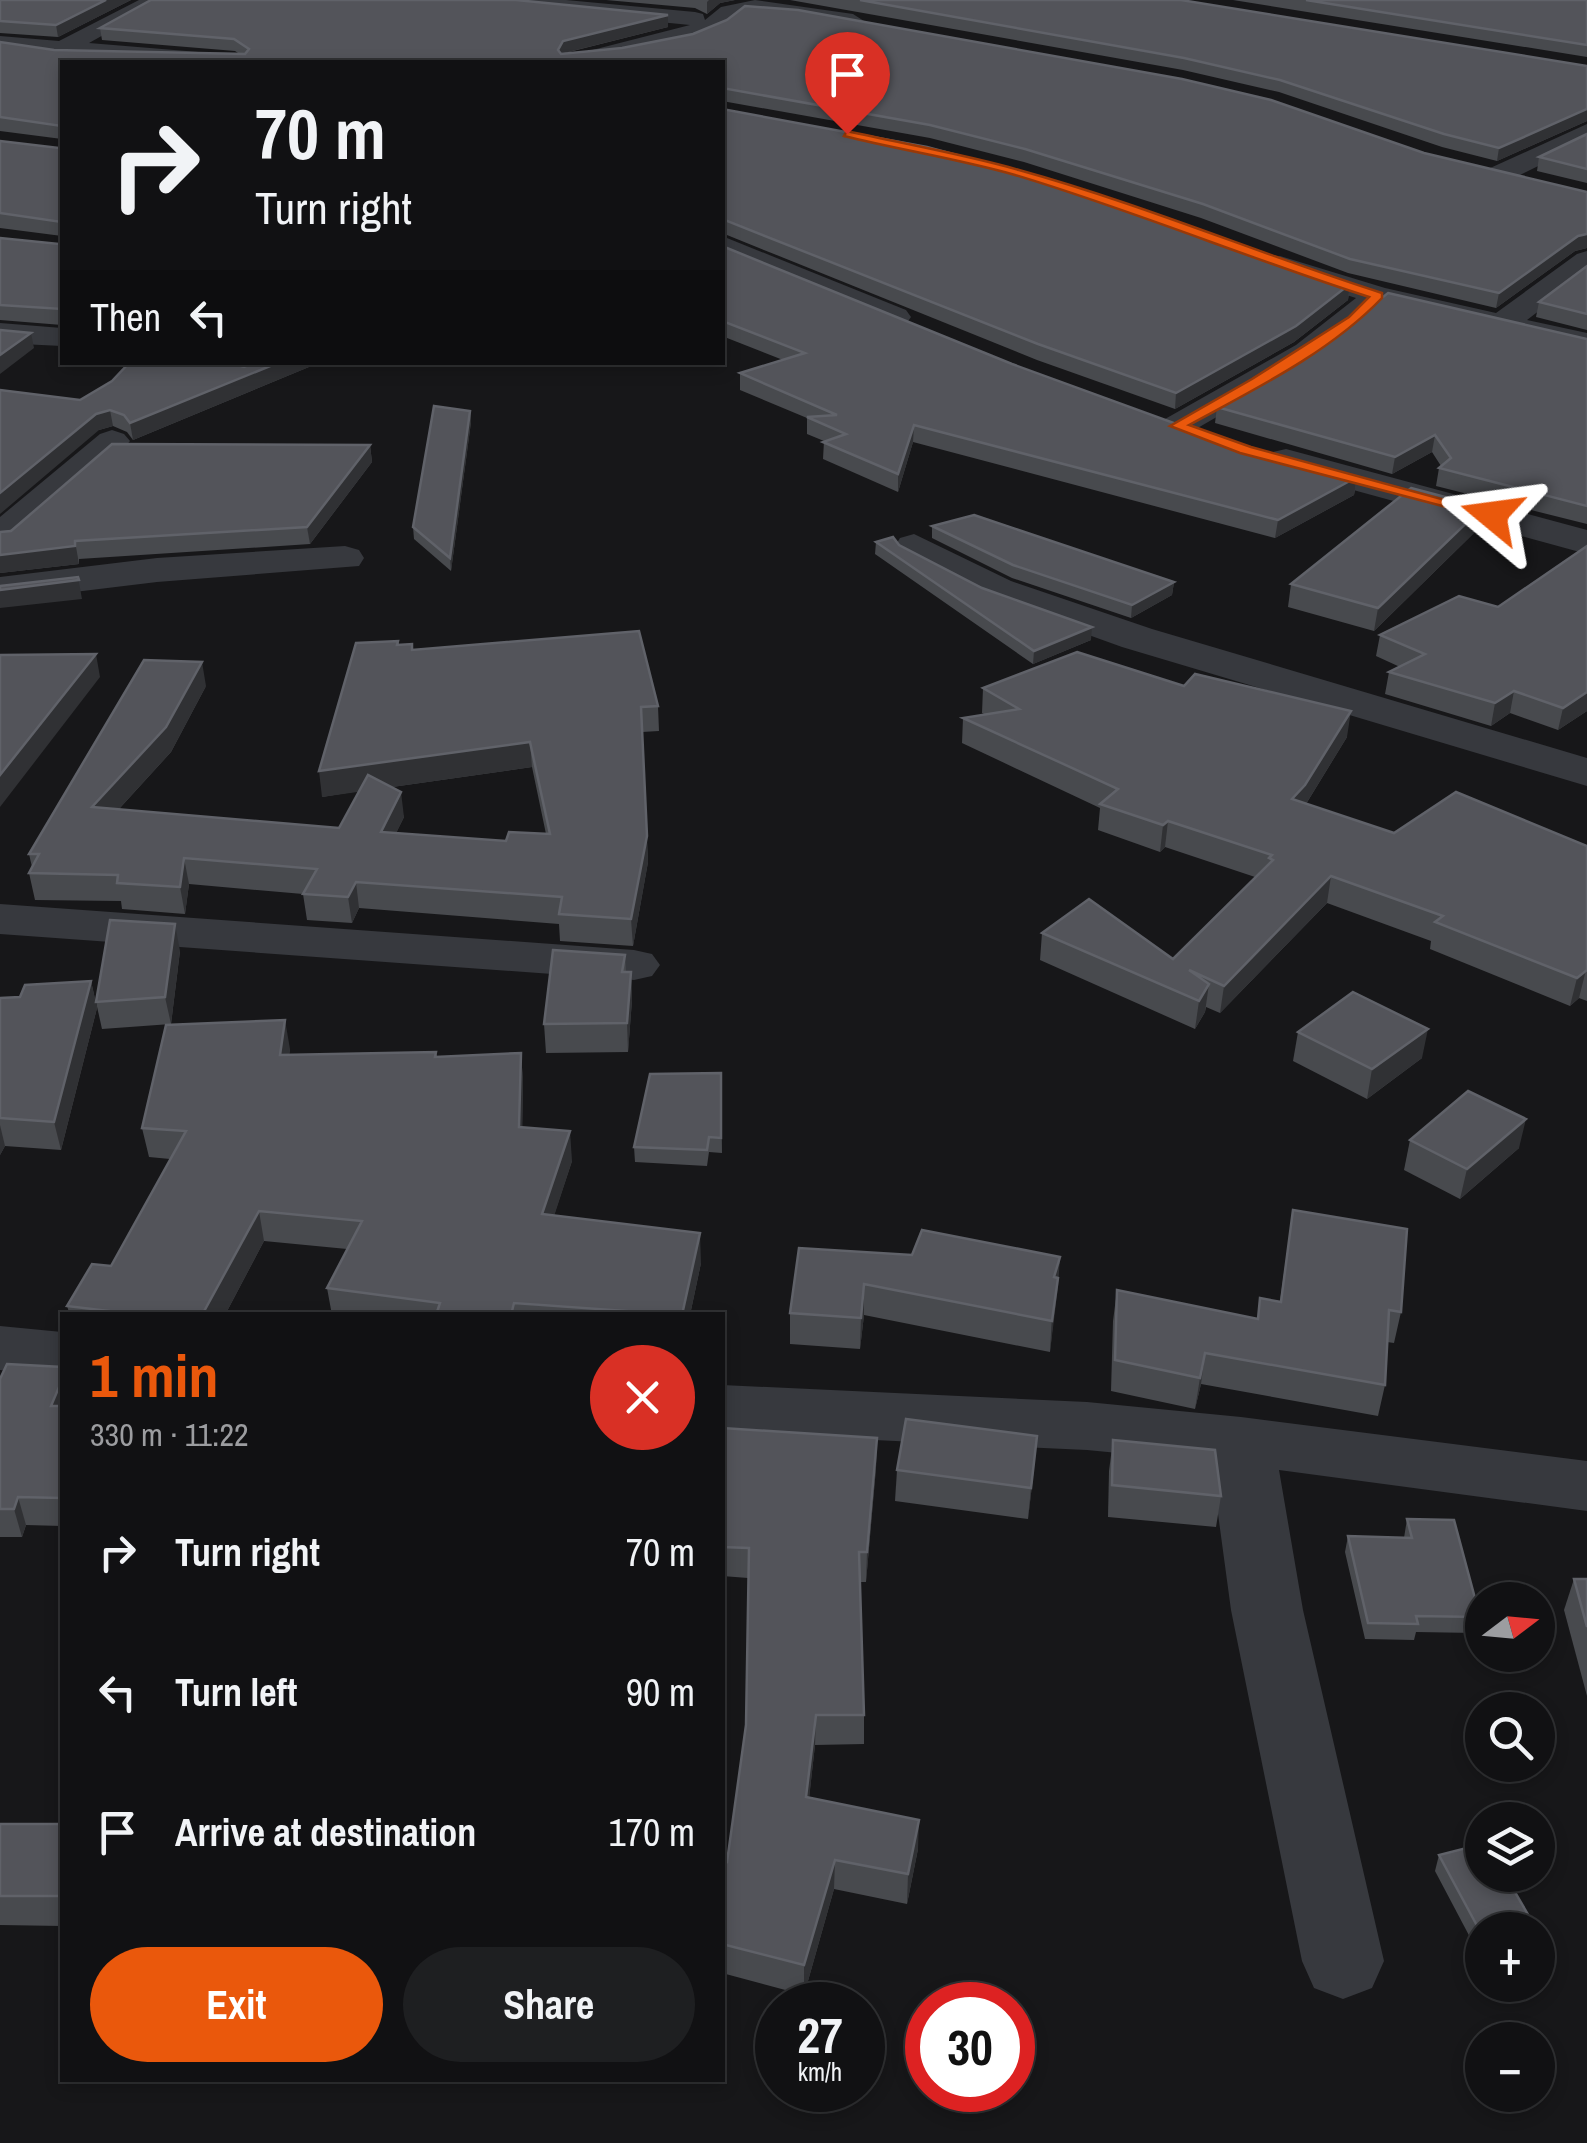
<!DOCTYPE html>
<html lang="en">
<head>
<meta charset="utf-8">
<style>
	body { margin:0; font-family:"Archivo Narrow",sans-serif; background:#1e1f21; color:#f1f3f6; height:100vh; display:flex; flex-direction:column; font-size:38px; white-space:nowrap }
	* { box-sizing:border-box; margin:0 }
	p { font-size:32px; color:#9c9da0 }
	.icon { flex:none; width:55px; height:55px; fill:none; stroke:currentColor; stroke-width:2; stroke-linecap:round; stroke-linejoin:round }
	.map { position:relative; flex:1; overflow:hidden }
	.drawer { position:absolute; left:60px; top:1312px; width:665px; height:770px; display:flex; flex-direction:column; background:#111113; border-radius:0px; box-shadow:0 5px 15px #0003,0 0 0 2px #303133 }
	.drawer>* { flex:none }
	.guide { position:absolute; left:60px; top:60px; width:665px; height:305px; border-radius:0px; box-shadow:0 5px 15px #0003,0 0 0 2px #303133; background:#111113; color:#f1f3f6; overflow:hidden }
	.needle { width:65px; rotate:74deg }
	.controls { position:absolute; left:1465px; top:1582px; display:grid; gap:20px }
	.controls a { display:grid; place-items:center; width:90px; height:90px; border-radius:50%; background:#111113; box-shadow:0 5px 15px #0003,0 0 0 2px #303133; font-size:50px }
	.speed { position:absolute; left:755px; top:1982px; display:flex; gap:20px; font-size:50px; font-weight:700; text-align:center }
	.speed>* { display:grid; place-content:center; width:130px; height:130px; border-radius:50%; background:#111113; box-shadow:0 5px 15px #0003,0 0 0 2px #303133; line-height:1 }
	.speed small { font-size:25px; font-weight:400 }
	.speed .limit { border:15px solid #d22; background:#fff; color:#111 }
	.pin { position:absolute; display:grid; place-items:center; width:85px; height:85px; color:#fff; margin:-102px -42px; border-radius:50% 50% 50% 0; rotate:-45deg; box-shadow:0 0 10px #0007 }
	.pin .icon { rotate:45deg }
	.me { position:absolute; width:110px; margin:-55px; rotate:286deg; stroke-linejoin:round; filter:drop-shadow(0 0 8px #0008) }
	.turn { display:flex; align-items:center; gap:35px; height:210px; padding:0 30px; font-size:45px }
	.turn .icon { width:130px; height:130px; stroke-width:2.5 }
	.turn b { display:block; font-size:70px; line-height:85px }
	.then { display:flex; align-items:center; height:95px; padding:0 30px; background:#0003; gap:20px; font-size:38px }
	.round { display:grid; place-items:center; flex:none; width:105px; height:105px; border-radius:52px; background:#1e1f21 }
	.head { display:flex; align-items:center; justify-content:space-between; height:170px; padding:0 30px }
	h1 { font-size:60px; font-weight:700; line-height:75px; color:#ea580c }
	.cta { display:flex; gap:20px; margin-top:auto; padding:20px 30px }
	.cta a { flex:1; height:115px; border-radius:60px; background:#ea580c; color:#fff; font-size:40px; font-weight:700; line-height:115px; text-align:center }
	.cta a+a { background:#1e1f21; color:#f1f3f6 }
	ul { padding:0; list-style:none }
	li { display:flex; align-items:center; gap:30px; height:140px; padding:0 30px }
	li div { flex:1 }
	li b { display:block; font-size:38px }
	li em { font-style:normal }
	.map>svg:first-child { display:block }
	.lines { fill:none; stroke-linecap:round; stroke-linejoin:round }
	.minor { fill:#37393e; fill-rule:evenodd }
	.wall { fill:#484a4e; fill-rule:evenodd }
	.shaded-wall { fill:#303134 }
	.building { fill:#53545a; stroke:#606269; stroke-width:2.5 }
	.route { fill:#ea580c; stroke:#983908; stroke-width:2.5 }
</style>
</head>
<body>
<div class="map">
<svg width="1587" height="2143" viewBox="0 0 1587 2143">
	<rect width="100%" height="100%" fill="#171719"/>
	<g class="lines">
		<g class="minor">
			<polygon points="139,0 166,0 89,43 235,55 247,62 57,58 0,50 0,36 59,41"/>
			<path d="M488,0H566L695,12L703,14L705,20L721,7L755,0L853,14L864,21L853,28C823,23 784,10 753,13C736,15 729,27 713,32C663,49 614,62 562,62L565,57L690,25L499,6Z"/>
			<polygon points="1587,124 1587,142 1508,181 1498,183 1485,175 1488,169"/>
			<polygon points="722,236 906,310 911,317 906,324 884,324 722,256"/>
			<polygon points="1587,251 1587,274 1527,320 1587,333 1587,353 1383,306 1319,358 1189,433 1177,436 1165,433 1160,426 1165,419 1296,345 1356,298 1270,271 1265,265 1270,259 1280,256 1385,288 1496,313 1577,254"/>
			<polygon points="0,323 62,328 62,346 0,343"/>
			<polygon points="112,430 124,434 130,441 124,448 14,545 0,548 0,517 100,434"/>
			<polygon points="1286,449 1587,530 1587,554 1273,468 1268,460 1273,452"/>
			<polygon points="914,534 1011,581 1152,629 1587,758 1587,786 1122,647 983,597 900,554 895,546 900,538"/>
			<polygon points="345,546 359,550 364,558 359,566 157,582 0,601 0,577 157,558"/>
			<polygon points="0,904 634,950 652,954 660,965 652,976 634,980 0,934"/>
			<polygon points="0,1326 62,1332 62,1376 0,1370"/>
			<polygon points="722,1385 1087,1402 1241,1417 1587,1461 1587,1511 1279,1470 1303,1610 1384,1961 1372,1988 1343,1999 1314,1988 1302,1961 1231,1610 1211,1462 1087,1450 722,1433"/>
		</g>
	</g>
	<g class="wall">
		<polygon points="0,0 131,0 58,37 0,33"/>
		<polygon points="151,0 516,0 668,15 668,27 565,53 622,48 693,34 727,20 745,6 798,10 1182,79 1271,100 1424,153 1587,192 1587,248 1575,251 1496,308 1348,273 1201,218 1024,162 930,138 722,101 722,62 62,62 62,139 0,131 0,42 54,50 238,53 235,51 102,40 100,28"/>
		<polygon points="606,0 735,0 720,3 707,14 695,8"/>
		<polygon points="790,0 1181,0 1587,66 1587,121 1497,161 1442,147 1279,92 1183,70"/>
		<polygon points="1233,0 1587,0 1587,57"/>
		<polygon points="722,109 1350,284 1348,300 1294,342 1175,409 1037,360 722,233"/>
		<polygon points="1587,134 1587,183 1537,171 1539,157"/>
		<polygon points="0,141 59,148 62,236 0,228"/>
		<polygon points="0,238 59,244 62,241 62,325 0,320"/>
		<polygon points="722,246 1012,364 1234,445 1357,477 1354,495 1275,538 913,442 898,492 823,459 824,441 807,434 807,418 740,390 740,373 783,360 722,336"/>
		<polygon points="1587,266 1587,330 1536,317 1539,302"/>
		<polygon points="1587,339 1587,524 1436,486 1439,468 1441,466 1432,452 1392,474 1215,423 1217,407"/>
		<polygon points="256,362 321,362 133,440 127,432 113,426 99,430 80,400 244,367"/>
		<polygon points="470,411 471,422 451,571 414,539 413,527"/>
		<polygon points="370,445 372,462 310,544 79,559 79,564 0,573 0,532"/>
		<polygon points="1483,507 1479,528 1374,631 1288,607 1291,584"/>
		<polygon points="932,526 1174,582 1172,595 1131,618 1012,578 932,538"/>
		<polygon points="876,542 899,545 982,588 1091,640 1033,664 875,554"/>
		<polygon points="1587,546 1587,711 1558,730 1510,713 1491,726 1385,694 1389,672 1400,667 1376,656 1380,635 1498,607"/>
		<path d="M398,641L399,645L413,650L658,706L659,731L642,732L648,862L633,946L560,941L559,924L359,908L352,923L307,920L303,894L189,884L185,914L122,909L121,901L35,900L29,873L32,867L29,854L206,686L171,752L119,809L339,828L359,791L322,797ZM532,767L546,834L506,841L396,833L404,817L392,787Z"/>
		<polygon points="983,688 1347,737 1306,804 1394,833 1587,846 1587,1001 1579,998 1570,1006 1430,949 1431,941 1327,903 1220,1013 1206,1007 1205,1012 1195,1029 1040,960 1042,933 1173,959 1255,877 1165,847 1160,852 1098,830 1100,808 962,743 963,718 984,714 982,713"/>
		<polygon points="180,951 171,1024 102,1029 96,1002"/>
		<polygon points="625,955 626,972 631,972 632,1000 628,1052 546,1053 544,1024"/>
		<polygon points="91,981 97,1008 61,1150 5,1146 0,1155 0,998 20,997"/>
		<polygon points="1298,1032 1422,1058 1367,1099 1293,1061"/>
		<polygon points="290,1049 289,1055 436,1052 437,1057 521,1053 523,1082 522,1128 572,1161 554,1215 701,1263 690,1315 332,1315 327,1288 347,1249 264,1241 225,1315 70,1315 67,1306 111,1266 170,1159 149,1157 142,1128"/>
		<polygon points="721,1073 722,1153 709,1152 707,1166 635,1162 634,1147"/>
		<polygon points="1410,1140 1519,1148 1460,1199 1404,1170"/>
		<polygon points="1293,1210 1401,1312 1394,1343 1387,1342 1385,1385 1378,1416 1201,1384 1195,1409 1111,1391 1113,1321 1117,1290 1257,1319 1280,1301"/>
		<polygon points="912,1255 1060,1257 1050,1352 864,1315 860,1349 790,1344 790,1313"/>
		<polygon points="62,1367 62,1526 26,1525 22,1537 0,1537 0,1379"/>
		<polygon points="722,1428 877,1438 876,1468 866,1582 860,1582 864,1715 864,1744 815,1745 809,1798 918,1849 907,1904 834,1889 804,1995 722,1973 722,1861 727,1862 746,1725 748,1578 722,1576"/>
		<polygon points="1113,1440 1221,1496 1216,1527 1108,1517 1109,1471"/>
		<polygon points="1034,1468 1028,1519 895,1501 897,1470"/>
		<polygon points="1407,1519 1480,1617 1476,1633 1416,1632 1414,1640 1365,1639 1345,1552 1348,1536 1404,1538"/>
		<polygon points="1574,1579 1587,1579 1587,1696 1564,1610"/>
		<polygon points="0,1824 62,1824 62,1926 0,1925"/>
		<polygon points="1439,1855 1482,1930 1482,1960 1435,1871"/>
	</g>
	<g class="shaded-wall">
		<polygon points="106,0 131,0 58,37 56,25"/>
		<polygon points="709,0 735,0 720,3 707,14 707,2"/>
		<polygon points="668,15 668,27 564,53 558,62 558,50 563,41"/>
		<polygon points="1587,109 1587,121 1497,161 1499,148"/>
		<polygon points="1587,234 1587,248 1575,251 1496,308 1499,293 1578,236"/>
		<polygon points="1350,284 1348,300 1294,342 1175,409 1176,393"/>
		<polygon points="31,333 34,348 0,374 0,355"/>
		<polygon points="280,362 321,362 133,440 130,423"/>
		<polygon points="110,410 113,426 99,430 0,514 0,493 96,414"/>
		<polygon points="470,411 471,422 451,571 450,558"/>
		<polygon points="914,425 913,442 898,492 898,474"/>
		<polygon points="1435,435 1432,452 1392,474 1395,457"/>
		<polygon points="370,445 372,462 310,544 307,527"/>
		<polygon points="1357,477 1354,495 1275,538 1278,520"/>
		<polygon points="1483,507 1479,528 1374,631 1378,608"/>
		<polygon points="75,541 79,564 0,573 0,555"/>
		<polygon points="78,577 82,599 0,608 0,590"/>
		<polygon points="1174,582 1172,595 1131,618 1132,605"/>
		<polygon points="1092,627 1091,640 1033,664 1034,651"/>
		<polygon points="96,654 100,677 0,807 0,775"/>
		<polygon points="202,662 206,686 171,752 97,833 92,807"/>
		<polygon points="1514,691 1510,713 1491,726 1495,703"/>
		<polygon points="1587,692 1587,711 1558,730 1563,708"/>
		<polygon points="1351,711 1347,737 1301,812 1292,799"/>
		<polygon points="642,732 648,862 633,946 631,919"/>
		<polygon points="530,742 532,767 322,797 319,771"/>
		<polygon points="401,792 404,817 384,858 381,832"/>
		<polygon points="1168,821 1165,847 1160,852 1163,825"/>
		<polygon points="184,858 189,884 185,914 180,887"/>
		<polygon points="1331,876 1327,903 1220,1013 1224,986"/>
		<polygon points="356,882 359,908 352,923 348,897"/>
		<polygon points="175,924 180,951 171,1024 165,997"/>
		<polygon points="1586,970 1579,998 1570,1006 1577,978"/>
		<polygon points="631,972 632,1000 628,1052 627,1023"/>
		<polygon points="91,981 97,1008 61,1150 54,1122"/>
		<polygon points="1209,984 1205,1012 1195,1029 1199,1001"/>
		<polygon points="285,1020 290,1049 285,1084 280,1055"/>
		<polygon points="1428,1029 1422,1058 1367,1099 1372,1069"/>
		<polygon points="521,1053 523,1082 522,1157 519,1127"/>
		<polygon points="1526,1119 1519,1148 1460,1199 1467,1169"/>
		<polygon points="0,1125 5,1146 0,1155"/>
		<polygon points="570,1131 572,1161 545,1244 542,1214"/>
		<polygon points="259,1211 264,1241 225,1315 202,1315"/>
		<polygon points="700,1233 701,1263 690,1315 682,1315"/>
		<polygon points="1060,1257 1058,1287 1050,1352 1054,1277"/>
		<polygon points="864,1284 864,1315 860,1349 861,1318"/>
		<polygon points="1205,1353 1201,1384 1195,1409 1200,1378"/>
		<polygon points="62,1380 62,1424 51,1406"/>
		<polygon points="1037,1436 1034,1468 1028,1519 1031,1488"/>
		<polygon points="877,1438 876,1468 866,1582 867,1552"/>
		<polygon points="18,1497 26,1525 22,1537 14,1509"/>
		<polygon points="816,1715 815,1745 806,1827 806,1797"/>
		<polygon points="919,1820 918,1849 907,1904 908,1874"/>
		<polygon points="835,1860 834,1889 804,1995 804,1965"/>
	</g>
	<g class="building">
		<polygon points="0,0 106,0 56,25 0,21"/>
		<polygon points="151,0 516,0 668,15 563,41 558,50 561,54 622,48 693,34 727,20 745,6 798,10 1182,79 1271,100 1424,153 1587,192 1587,234 1578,236 1499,293 1350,259 1203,204 1025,149 930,125 722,88 722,62 62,62 62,128 62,126 0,117 0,42 54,50 245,54 249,49 234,39 100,28"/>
		<polygon points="860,0 1181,0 1587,66 1587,109 1499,148 1444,134 1280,80 1184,58"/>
		<polygon points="1306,0 1587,0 1587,45"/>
		<polygon points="722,109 927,147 1005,168 1180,223 1350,284 1296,326 1176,393 1038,344 722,219"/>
		<polygon points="1587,134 1587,169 1539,157"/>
		<polygon points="0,141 59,148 62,145 62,229 62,222 0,213"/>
		<polygon points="0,238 59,244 62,241 62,309 0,305"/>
		<polygon points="722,246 1012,364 1234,445 1357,477 1278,520 914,425 898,474 823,442 846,434 807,417 837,415 740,373 805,353 722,321"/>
		<polygon points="1587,266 1587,314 1539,302"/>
		<polygon points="1388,293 1587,339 1587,506 1439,468 1451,458 1435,435 1395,457 1217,407 1323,345"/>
		<polygon points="0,330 31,333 0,355"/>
		<polygon points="130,362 228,362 244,367 256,362 280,362 130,423 124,415 110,410 96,414 0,493 0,390 80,400 112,381"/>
		<polygon points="434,406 470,411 450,558 413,527"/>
		<polygon points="112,444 370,445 307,527 75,541 75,546 0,555 0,532 11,531"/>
		<polygon points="1411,488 1483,507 1378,608 1291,584"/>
		<polygon points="974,515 1174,582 1132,605 1013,565 932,526"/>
		<polygon points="893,537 899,545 982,588 1092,627 1034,651 876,542"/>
		<polygon points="1587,546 1587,692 1563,708 1514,691 1495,703 1389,672 1425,654 1380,635 1459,596 1498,607"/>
		<polygon points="78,577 79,580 0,590 0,586"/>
		<polygon points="639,631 658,706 641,707 647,836 631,919 559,914 562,897 356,882 348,897 303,894 317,869 184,858 180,887 117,883 118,875 29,873 39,854 29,854 144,660 202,662 166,727 92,807 339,828 368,775 401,792 381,832 506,841 509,832 550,834 530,742 319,771 356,643 398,641 397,645 412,644 412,650"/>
		<polygon points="1077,652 1184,686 1195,674 1351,711 1305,785 1292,799 1394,833 1456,792 1587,846 1587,970 1577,978 1435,922 1443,916 1331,876 1224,986 1189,970 1209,984 1199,1001 1042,933 1089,899 1173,959 1273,860 1269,858 1272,855 1168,821 1163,825 1100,804 1118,789 963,718 1019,709 983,688"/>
		<polygon points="96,654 0,775 0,655"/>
		<polygon points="110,920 175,924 165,997 96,1002"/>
		<polygon points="553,950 625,955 622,972 631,972 627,1023 544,1024"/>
		<polygon points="91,981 54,1122 0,1118 0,998 20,997 25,985"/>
		<polygon points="1353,992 1428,1029 1372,1069 1298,1032"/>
		<polygon points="285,1020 280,1055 436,1052 435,1057 521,1053 519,1127 570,1131 542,1214 700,1233 682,1315 514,1303 511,1315 436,1315 440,1303 327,1288 362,1221 259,1211 202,1315 142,1315 67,1306 92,1264 111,1266 186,1131 142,1128 166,1025"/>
		<polygon points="721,1073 721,1138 709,1137 707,1150 634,1147 650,1074"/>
		<polygon points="1468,1091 1526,1119 1467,1169 1410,1140"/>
		<polygon points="1293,1210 1407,1229 1401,1312 1389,1310 1385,1385 1205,1353 1200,1378 1115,1360 1117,1290 1258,1319 1260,1298 1281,1302"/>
		<polygon points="922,1230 1060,1257 1054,1277 1058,1278 1052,1321 864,1284 861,1318 790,1313 799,1248 912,1255"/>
		<polygon points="7,1364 62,1367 62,1380 51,1406 62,1406 62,1498 18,1497 14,1509 0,1509 0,1379"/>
		<polygon points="906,1419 1037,1436 1031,1488 897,1470"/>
		<polygon points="722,1428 877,1438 867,1552 859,1552 864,1715 816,1715 806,1797 919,1820 908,1874 835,1860 804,1965 722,1944 722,1861 727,1862 746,1725 749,1548 722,1547"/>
		<polygon points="1113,1440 1215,1450 1221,1496 1112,1485"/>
		<polygon points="1407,1519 1454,1520 1480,1617 1416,1616 1418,1624 1368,1623 1348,1536 1412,1538"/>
		<polygon points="1574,1579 1587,1579 1587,1627"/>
		<rect x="0" y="1824" width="62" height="72"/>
		<polygon points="1482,1844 1482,1875 1505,1875 1537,1930 1482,1930 1482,1935 1439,1855"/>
	</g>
	<path class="route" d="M847,131C904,144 963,154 1019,170C1142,204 1260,254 1382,293V298C1329,353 1255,389 1189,425L1251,447L1500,515L1492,519L1240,453L1170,426L1252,379L1349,317L1369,297C1250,259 1135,211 1015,175C959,159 900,150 844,136Z"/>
</svg>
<div class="controls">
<a><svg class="needle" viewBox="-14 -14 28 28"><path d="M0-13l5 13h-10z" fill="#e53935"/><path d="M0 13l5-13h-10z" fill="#9c9da0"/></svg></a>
<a><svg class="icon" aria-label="search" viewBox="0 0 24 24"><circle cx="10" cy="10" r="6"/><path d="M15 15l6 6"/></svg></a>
<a><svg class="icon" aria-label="layers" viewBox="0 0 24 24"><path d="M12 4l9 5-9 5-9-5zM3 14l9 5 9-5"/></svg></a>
<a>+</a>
<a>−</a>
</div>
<div class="speed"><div>27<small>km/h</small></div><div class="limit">30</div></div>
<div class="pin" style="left:847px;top:134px;background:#d93025"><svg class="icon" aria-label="arrive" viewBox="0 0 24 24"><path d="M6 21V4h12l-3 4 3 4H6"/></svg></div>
<svg class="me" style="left:1492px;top:515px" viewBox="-20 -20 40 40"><path d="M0-17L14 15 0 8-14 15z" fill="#ea580c" stroke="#fff" stroke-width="4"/></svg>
<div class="guide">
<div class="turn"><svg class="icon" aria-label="right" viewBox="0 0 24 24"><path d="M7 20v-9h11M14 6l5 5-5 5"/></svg><div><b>70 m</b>Turn right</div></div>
<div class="then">Then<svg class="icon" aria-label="left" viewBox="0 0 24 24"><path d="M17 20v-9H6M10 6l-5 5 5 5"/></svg></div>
</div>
<section class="drawer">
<div class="head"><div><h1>1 min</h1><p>330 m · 11:22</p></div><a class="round" style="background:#d93025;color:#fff"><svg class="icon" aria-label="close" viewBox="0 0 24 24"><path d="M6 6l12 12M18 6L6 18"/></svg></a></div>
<ul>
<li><svg class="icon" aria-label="right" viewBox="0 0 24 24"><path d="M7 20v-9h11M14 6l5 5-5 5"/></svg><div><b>Turn right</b></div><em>70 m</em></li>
<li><svg class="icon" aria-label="left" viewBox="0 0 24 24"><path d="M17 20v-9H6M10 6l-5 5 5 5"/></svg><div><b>Turn left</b></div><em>90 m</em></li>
<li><svg class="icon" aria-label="arrive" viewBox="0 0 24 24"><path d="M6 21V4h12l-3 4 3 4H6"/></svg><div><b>Arrive at destination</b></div><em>170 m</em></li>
</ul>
<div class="cta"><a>Exit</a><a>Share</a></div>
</section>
</div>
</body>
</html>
